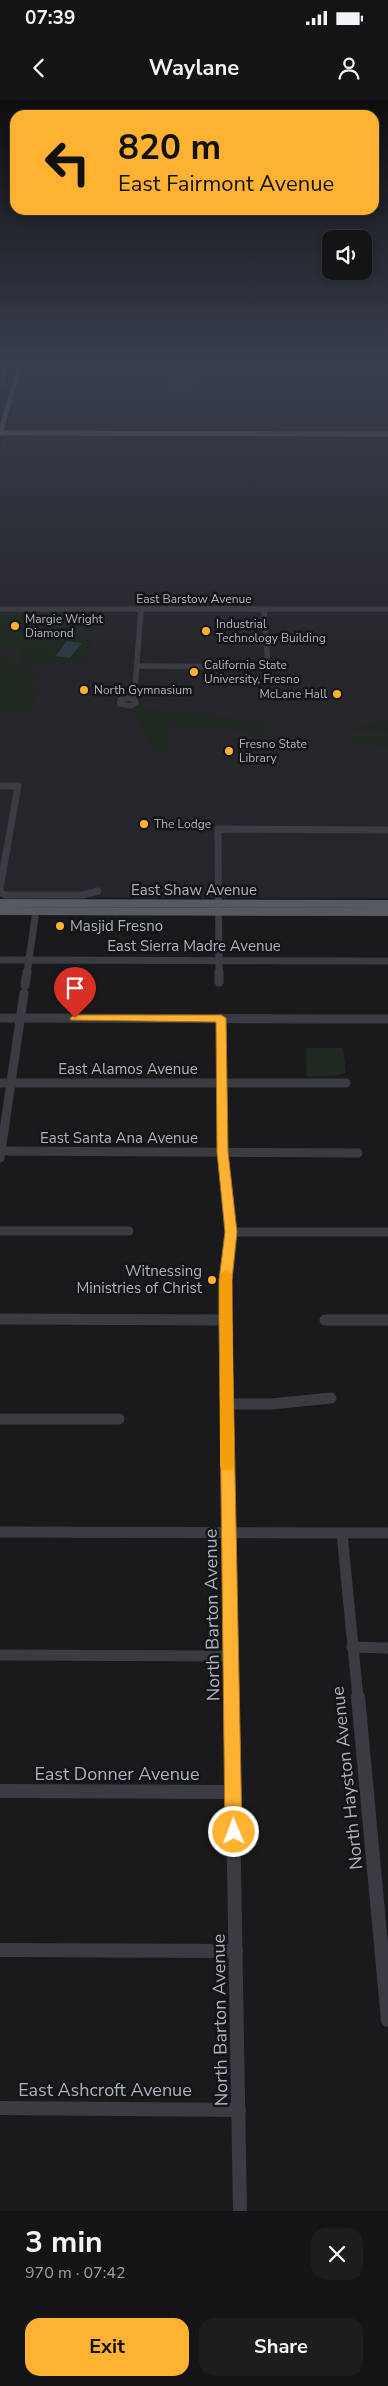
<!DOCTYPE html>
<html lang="en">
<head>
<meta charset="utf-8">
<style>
	body { margin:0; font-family:"Nunito Sans",sans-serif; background:#1d1d1f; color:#f1f3f6; height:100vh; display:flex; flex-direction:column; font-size:19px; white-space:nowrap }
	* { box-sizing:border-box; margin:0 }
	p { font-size:16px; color:#9d9ea1 }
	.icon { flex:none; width:28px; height:28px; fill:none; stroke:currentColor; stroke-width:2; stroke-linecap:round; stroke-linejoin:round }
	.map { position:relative; height:2111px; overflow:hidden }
	.drawer { display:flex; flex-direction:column; background:#141416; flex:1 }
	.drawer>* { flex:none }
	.banner { position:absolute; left:10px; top:10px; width:369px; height:105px; border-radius:15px; box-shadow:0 2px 8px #0003,0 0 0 1px #333335; background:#ffb231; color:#111; overflow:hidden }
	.fabs { position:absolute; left:322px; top:130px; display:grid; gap:10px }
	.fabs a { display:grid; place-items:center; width:50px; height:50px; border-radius:10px; background:#141416; box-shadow:0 2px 8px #0003,0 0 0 1px #333335; font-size:25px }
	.pin { position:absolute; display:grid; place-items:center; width:42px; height:42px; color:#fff; margin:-51px -21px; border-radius:50% 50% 50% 0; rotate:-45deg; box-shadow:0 0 5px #0007 }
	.pin .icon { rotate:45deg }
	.me { position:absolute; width:55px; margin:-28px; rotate:359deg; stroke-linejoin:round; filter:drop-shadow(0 0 4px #0008) }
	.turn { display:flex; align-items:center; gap:18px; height:105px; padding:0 25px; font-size:22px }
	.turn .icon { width:65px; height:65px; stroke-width:2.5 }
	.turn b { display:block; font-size:35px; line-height:42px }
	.round { display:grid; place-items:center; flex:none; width:52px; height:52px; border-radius:15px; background:#1d1d1f }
	.overview { display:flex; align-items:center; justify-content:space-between; height:85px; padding:0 25px }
	h1 { font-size:30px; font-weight:700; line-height:38px }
	.button { display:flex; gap:10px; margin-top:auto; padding:10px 25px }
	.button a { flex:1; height:58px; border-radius:15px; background:#ffb231; color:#111; font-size:20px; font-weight:700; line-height:58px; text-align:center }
	.button a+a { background:#1d1d1f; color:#f1f3f6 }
	.status { display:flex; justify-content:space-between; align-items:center; height:35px; padding:0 25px; background:#141416; direction:ltr }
	.status svg { height:14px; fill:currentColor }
	header { display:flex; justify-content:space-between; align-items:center; height:65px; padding:0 25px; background:#141416; font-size:22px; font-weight:700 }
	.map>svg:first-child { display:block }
	.built { fill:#26262a }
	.green { fill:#1f2921 }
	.water { fill:#2e3b43 }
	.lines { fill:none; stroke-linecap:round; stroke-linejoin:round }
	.minor-far5 { stroke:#3b3c43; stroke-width:4.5 }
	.minor-far4 { stroke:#3b3c43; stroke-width:5.5 }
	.minor-far3 { stroke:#3b3c43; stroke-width:7 }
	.minor-far2 { stroke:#3b3c43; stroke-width:9 }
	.minor-far1 { stroke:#3b3c43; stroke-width:11 }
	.minor { stroke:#3b3c43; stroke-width:14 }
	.major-far1 { stroke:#575962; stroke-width:5 }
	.major { stroke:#575962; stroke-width:8 }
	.route { fill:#ffb231; stroke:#a67420 }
	.slow { fill:#f59e0b }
	.poi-dot { fill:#ffb231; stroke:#151518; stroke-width:2 }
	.labels { text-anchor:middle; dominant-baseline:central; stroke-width:5; stroke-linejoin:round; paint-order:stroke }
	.far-street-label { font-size:12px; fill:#acb2be; stroke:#151518 }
	.far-poi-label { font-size:12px; fill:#acb2be; stroke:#151518; text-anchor:start }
	.street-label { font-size:15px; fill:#acb2be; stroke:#151518 }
	.poi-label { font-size:15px; fill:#acb2be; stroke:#151518; text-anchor:start }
	.near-street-label { font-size:18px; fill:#acb2be; stroke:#151518 }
</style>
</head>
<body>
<div class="status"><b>07:39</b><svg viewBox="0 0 49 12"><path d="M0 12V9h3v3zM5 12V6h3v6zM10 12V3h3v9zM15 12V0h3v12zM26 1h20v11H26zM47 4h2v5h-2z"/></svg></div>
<header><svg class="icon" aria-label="back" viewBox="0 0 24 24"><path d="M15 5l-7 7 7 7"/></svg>Waylane<svg class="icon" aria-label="person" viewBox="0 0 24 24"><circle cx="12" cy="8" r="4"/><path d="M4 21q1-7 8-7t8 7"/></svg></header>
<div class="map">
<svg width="388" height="2111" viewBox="0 0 388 2111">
	<rect width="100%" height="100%" fill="#1a1a1d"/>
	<polygon class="built" points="24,262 388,262 388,798 0,797 0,347"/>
	<g class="green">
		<polygon points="51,511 94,511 92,531 68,531 67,535 51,537 53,541 83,539 92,541 83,554 91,555 90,561 51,560 48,563 33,561 27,567 28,571 37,572 34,577 43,580 31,580 30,583 39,586 33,610 0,614 0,557 11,560 20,566 26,597 27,595 19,548 0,547 0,514 31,514 31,517 48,517"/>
		<path d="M141,608L269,622V634L169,625L164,656C150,644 137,629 137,609Z"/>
		<polygon points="388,622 388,632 345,631 362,625"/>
		<polygon points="353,637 388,637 388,648 347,641 347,638"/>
		<polygon points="305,948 343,948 346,973 333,976 307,977"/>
	</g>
	<g class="water">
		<polygon points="171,273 198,274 200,291 168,292 166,274"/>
		<polygon points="67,541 82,543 70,558 55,556"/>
	</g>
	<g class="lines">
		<polyline class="minor-far5" points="0,284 2,284 4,272 9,262"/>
		<g class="minor-far4">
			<polyline points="0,509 388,509"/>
			<polyline points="137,566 268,567 264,509"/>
			<polygon points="127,598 135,599 136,603 130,606 120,604 120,600"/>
			<polyline points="132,598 135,588 141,509"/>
		</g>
		<g class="minor-far3">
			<polyline points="0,686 18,686 0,788"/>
			<polyline points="0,792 5,795 83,795 98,791"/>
			<polyline points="0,860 388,861"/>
			<polyline points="27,873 36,811"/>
			<polyline points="219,873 218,729 388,730"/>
		</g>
		<g class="minor-far2">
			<polyline points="219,872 219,882"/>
			<polyline points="25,885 27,872"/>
			<polyline points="0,918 388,919"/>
			<polyline points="221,918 223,1052 231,1132 225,1193"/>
			<polyline points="0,983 346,983"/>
			<polyline points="0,1051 358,1053"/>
			<polyline points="0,1058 24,893"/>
			<polyline points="0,1131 129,1131"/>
			<polyline points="231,1132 388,1132"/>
		</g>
		<g class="minor-far1">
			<polyline points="225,1192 231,1598"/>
			<polyline points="0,1219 225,1220"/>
			<polyline points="325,1220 388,1220"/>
			<polyline points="226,1304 271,1304 331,1298"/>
			<polyline points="0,1319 119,1319"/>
			<polyline points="0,1432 388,1433"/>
			<polyline points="342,1433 358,1598"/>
			<polyline points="352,1547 388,1548"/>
			<polyline points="0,1555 231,1556"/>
		</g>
		<g class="minor">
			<polyline points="231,1597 240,2111"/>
			<polyline points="358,1597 388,1920"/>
			<polyline points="0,1691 233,1692"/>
			<polyline points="0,1850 236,1851"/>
			<polyline points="0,2008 239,2010"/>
		</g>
		<g class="major-far1">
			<polyline points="0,333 388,334"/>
			<polyline points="0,334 21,262"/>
		</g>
		<g class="major">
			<polyline points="0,803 388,804"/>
			<polyline points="0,811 388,812"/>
		</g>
	</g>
	<linearGradient id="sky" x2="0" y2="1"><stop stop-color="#0e0e10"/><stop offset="0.47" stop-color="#383e4c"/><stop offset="1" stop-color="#383e4c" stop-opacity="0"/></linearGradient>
	<rect width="388" height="557" fill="url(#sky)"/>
	<polygon class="route" points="75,915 221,915 226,918 228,1052 237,1132 232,1180 232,1220 242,1732 240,1738 234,1740 228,1738 225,1732 219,1220 219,1180 225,1132 217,1052 216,922 71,920 70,918"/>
	<polygon class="slow" points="226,1170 232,1174 234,1366 232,1370 222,1370 220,1366 220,1174"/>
	<g class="poi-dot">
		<circle cx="15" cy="526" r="5"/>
		<circle cx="206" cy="531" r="5"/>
		<circle cx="194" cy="572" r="5"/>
		<circle cx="84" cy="590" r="5"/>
		<circle cx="337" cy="594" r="5"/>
		<circle cx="229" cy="651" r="5"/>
		<circle cx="144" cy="724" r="5"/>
		<circle cx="60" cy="826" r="5"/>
		<circle cx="212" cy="1180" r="5"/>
	</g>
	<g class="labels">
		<g class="far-street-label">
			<text x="194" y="499">East Barstow Avenue</text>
		</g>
		<g class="far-poi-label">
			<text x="25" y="519">Margie Wright<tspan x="25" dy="14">Diamond</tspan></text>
			<text x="216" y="524">Industrial<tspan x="216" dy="14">Technology Building</tspan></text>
			<text x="204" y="565">California State<tspan x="204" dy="14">University, Fresno</tspan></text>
			<text x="94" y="590">North Gymnasium</text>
			<text x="327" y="594" text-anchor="end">McLane Hall</text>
			<text x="239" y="644">Fresno State<tspan x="239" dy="14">Library</tspan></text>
			<text x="154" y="724">The Lodge</text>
		</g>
		<g class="street-label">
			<text x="194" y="790">East Shaw Avenue</text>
			<text x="194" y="846">East Sierra Madre Avenue</text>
			<text x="128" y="969">East Alamos Avenue</text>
			<text x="119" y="1038">East Santa Ana Avenue</text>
		</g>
		<g class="poi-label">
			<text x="70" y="826">Masjid Fresno</text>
			<text x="202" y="1171" text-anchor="end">Witnessing<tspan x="202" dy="17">Ministries of Christ</tspan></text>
		</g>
		<g class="near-street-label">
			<text transform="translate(212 1515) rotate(-91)">North Barton Avenue</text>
			<text x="117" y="1674">East Donner Avenue</text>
			<text transform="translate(347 1678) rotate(-96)">North Hayston Avenue</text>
			<text transform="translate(220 1920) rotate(-91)">North Barton Avenue</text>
			<text x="105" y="1990">East Ashcroft Avenue</text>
		</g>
	</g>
</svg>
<div class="fabs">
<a><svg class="icon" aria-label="sound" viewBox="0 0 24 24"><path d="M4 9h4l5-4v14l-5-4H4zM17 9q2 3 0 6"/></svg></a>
</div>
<div class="pin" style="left:75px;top:918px;background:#d93025"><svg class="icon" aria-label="arrive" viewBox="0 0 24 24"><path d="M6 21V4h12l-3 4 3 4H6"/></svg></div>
<svg class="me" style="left:234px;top:1732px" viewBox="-20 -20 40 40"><circle r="17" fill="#ffb231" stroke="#fff" stroke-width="3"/><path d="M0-11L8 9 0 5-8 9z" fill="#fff"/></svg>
<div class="banner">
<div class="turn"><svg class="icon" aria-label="left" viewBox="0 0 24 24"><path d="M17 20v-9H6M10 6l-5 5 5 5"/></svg><div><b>820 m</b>East Fairmont Avenue</div></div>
</div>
</div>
<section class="drawer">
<div class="overview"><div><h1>3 min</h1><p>970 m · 07:42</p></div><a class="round"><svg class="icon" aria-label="close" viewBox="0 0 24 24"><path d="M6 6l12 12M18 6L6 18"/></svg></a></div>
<div class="button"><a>Exit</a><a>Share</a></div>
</section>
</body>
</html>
